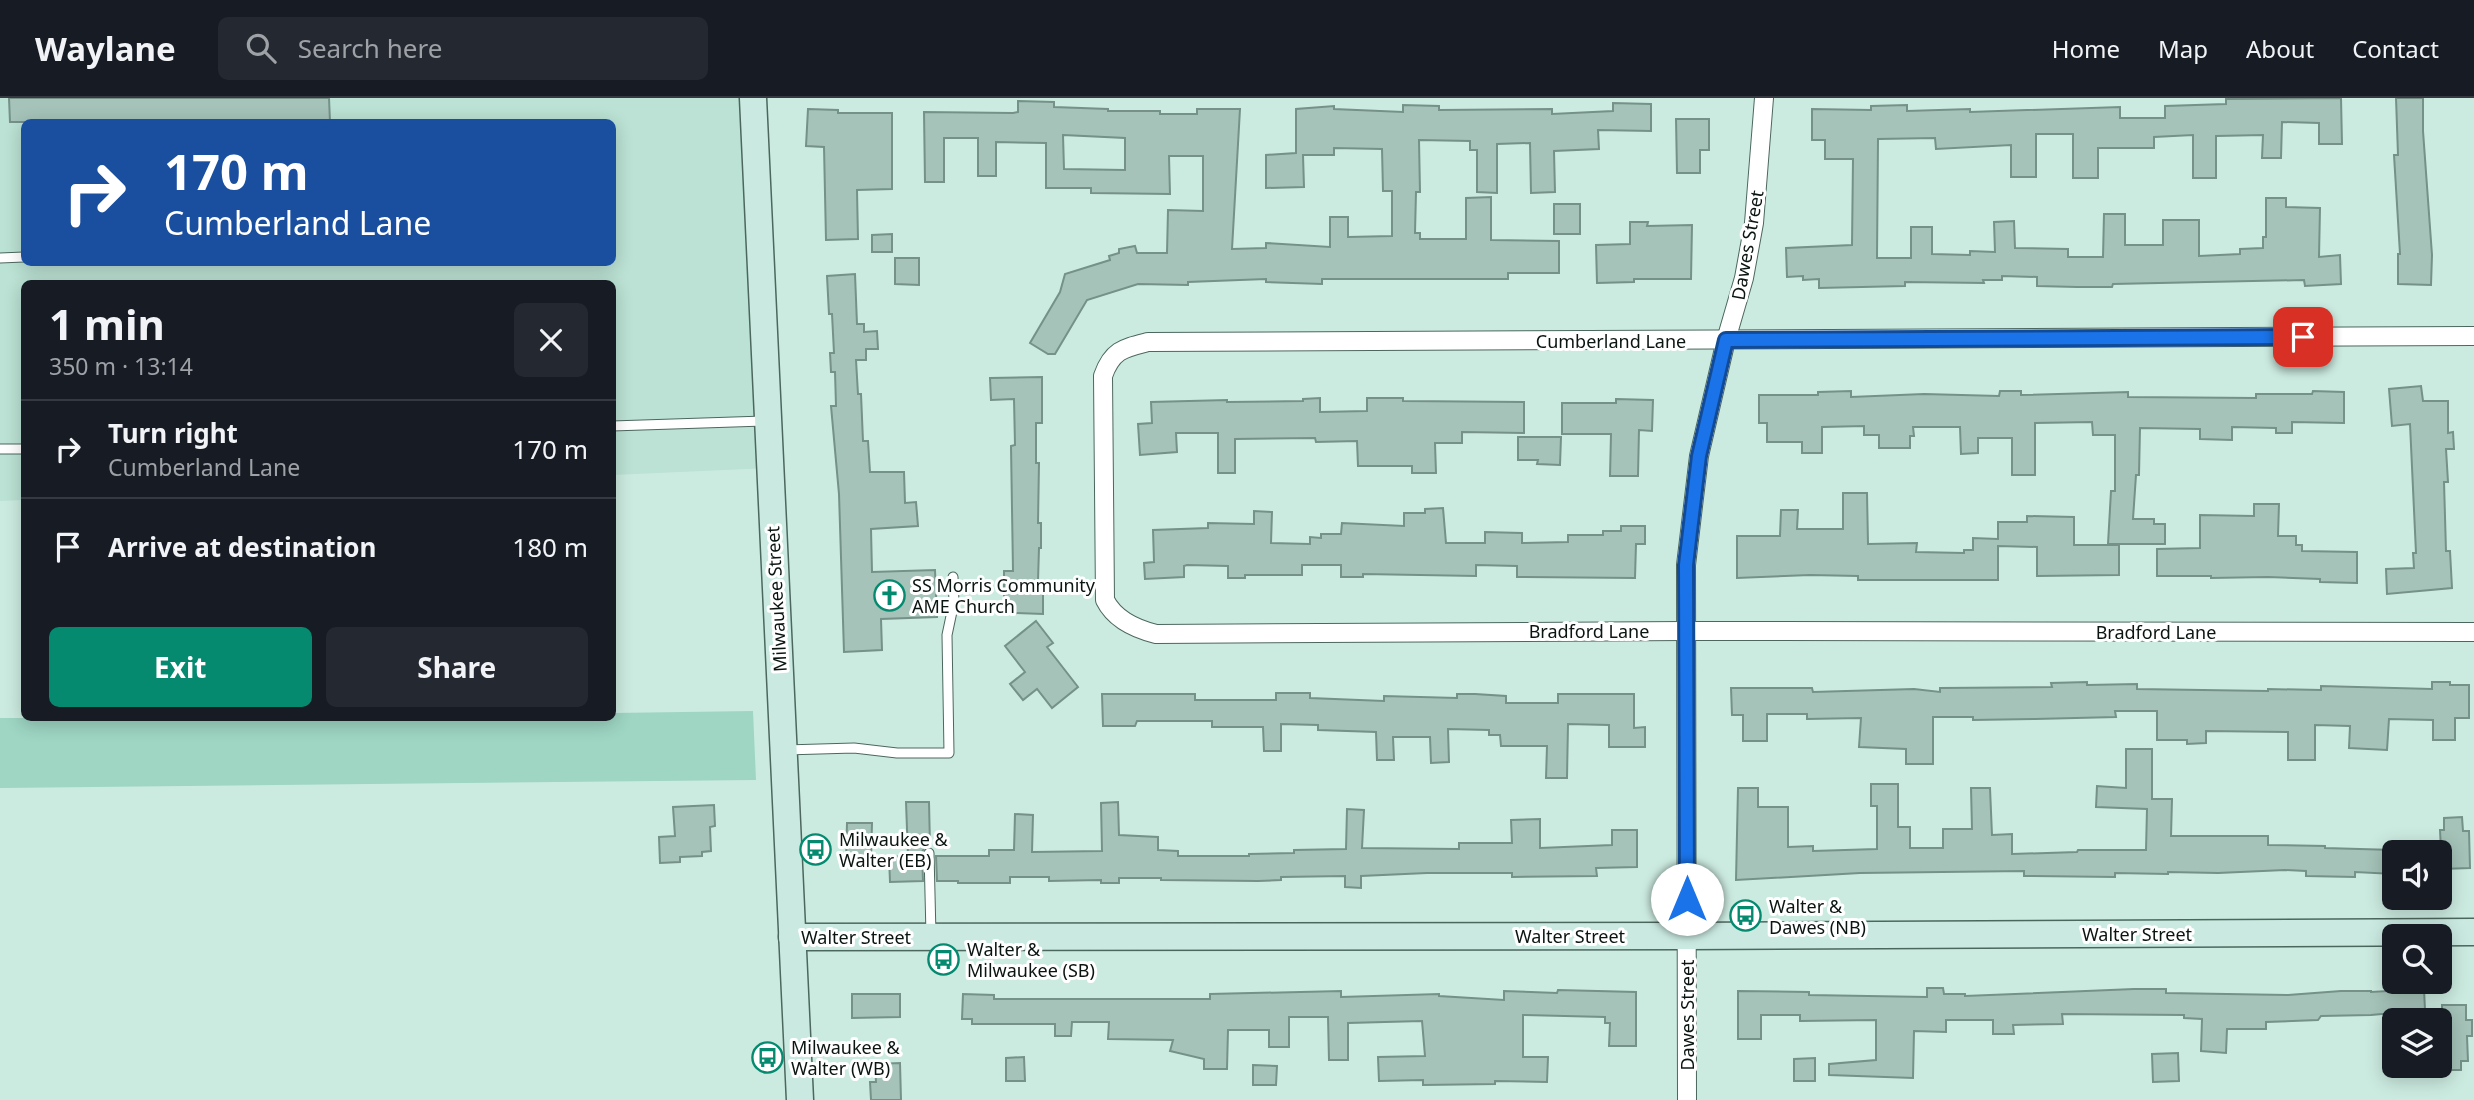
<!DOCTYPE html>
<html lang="en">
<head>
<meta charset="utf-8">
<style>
	body { margin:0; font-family:"Noto Sans",sans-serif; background:#242831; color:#f1f3f6; height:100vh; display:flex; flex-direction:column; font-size:26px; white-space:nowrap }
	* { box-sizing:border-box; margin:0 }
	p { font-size:23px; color:#9ea1a6 }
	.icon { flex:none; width:38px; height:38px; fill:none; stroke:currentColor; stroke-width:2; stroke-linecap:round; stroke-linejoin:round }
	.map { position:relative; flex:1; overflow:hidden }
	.side { position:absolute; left:21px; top:182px; width:595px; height:441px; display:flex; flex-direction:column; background:#171b24; border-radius:10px; box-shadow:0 4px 18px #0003 }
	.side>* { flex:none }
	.top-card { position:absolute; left:21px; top:21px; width:595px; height:147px; border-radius:10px; box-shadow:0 4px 18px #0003; background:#1a4fa0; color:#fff; overflow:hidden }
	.controls { position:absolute; left:2382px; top:742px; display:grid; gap:14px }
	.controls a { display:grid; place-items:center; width:70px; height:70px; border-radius:10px; background:#171b24; box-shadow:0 4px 18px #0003; font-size:35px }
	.pin { position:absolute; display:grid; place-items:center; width:60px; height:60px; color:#fff; margin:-30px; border-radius:14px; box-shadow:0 4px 10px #0006 }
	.me { position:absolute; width:77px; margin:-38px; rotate:0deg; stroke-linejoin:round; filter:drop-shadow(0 0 5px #0008) }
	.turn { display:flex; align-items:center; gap:24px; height:147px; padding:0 28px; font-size:32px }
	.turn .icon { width:91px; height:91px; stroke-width:2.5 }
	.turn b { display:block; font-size:49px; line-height:60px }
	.round { display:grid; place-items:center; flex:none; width:74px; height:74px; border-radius:10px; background:#242831 }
	.head { display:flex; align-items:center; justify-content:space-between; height:119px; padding:0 28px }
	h1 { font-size:42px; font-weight:700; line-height:52px }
	.cta { display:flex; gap:14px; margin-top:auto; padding:14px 28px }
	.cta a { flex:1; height:80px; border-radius:10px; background:#068a6f; color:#fff; font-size:28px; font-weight:700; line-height:80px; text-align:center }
	.cta a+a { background:#242831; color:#f1f3f6 }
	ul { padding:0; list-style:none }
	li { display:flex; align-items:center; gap:21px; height:98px; padding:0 28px; border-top:2px solid #363941 }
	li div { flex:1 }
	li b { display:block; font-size:26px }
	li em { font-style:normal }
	header { display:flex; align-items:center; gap:42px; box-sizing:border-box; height:98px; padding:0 35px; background:#171b24; border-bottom:2px solid #363941 }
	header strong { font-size:33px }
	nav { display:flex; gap:38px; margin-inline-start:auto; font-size:24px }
	.search { width:490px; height:63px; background:#242831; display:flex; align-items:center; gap:18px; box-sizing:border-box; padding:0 24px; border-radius:10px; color:#9ea1a6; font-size:26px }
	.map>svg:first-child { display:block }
	.built { fill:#bbe2d4; fill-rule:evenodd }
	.green { fill:#9ed5c3 }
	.building { fill:#a5c3b9; stroke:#759188; stroke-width:2; fill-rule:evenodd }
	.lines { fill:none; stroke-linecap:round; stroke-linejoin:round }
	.lane-casing { stroke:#4c675e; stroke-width:11 }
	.street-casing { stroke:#4c675e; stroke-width:20 }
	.secondary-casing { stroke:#4c675e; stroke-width:29 }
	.lane { stroke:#fff; stroke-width:9 }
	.street { stroke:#fff; stroke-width:18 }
	.secondary { stroke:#caeae1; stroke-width:26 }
	.route-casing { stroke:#114b97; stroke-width:18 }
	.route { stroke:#1a73e8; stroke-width:12 }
	.labels { text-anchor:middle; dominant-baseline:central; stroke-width:6; stroke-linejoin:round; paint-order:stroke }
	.street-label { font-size:18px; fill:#0a1411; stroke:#fff }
	.poi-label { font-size:18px; fill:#0a1411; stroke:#fff; text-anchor:start }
</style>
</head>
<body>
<header>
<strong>Waylane</strong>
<div class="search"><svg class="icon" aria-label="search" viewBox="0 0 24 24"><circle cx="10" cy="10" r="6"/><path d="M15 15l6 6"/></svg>Search here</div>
<nav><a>Home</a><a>Map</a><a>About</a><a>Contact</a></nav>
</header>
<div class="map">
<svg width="2474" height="1002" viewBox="0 0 2474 1002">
	<rect width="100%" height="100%" fill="#ccebe0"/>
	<path class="built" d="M0,0H753L771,370L613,377L612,186H24V402L0,403ZM24,24H612V164H24Z"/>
	<polygon class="green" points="753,613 756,682 0,690 0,620 612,620 613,615"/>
	<g class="building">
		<polygon points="9,0 329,0 330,24 10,24"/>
		<polygon points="2341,0 2342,46 2319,46 2319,25 2282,24 2281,60 2262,60 2263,37 2216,38 2216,80 2193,80 2193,37 2154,39 2154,50 2098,50 2098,80 2073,80 2073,36 2036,36 2036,79 2011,79 2011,47 1936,51 1935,40 1878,41 1877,160 1911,160 1911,129 1932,129 1932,156 1970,157 1970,153 1995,154 1994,124 2014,123 2015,150 2068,151 2068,159 2103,159 2104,116 2125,116 2125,147 2163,147 2163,122 2199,122 2199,158 2240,156 2240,151 2263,150 2263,139 2266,139 2266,100 2286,100 2286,109 2320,110 2319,159 2340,157 2341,186 2305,188 2304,182 2113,186 2112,189 2077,189 2037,188 2037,179 2002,178 2002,182 1983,182 1984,185 1905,184 1905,188 1819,190 1819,181 1803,182 1803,178 1787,179 1786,150 1852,147 1853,61 1825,61 1825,42 1812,42 1812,11 1871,12 1871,8 1907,7 1907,13 1970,11 1970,14 2120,9 2120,20 2165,20 2165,8 2226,6 2226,1"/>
		<polygon points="2396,0 2423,0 2423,33 2432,157 2431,187 2398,186 2398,156 2400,156 2394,57 2398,57"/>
		<path d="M1018,3L1054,4V9L1108,11V13H1160V16H1197V11H1240L1232,151L1266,150V145L1330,149V119H1348V139L1392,138V93H1383L1382,51L1334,50V57H1303L1304,89L1266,90V57L1296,55V11L1334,8V11L1403,14V7L1439,8V12L1552,11V16L1613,13V5L1651,6V33L1598,32L1599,51L1554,53L1555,94L1531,95L1530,45L1497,46V95L1477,94V52H1470V43L1419,42L1420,94H1416L1415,135H1420V141H1466V100L1491,99V142L1559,143V175H1508V181H1322V186L1266,184V181L1188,184V187L1138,186L1087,202L1055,256H1048L1030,245L1060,194L1065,176L1110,162L1109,158L1119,155V151L1135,148L1137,155H1167L1168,112L1203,113V58H1169L1170,96L1091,95V90H1046V45L996,44V78H978V40H944V84H925L924,14L1013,15L1018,14ZM1063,37L1125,40V72L1064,71Z"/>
		<polygon points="808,11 838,12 838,15 892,15 892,91 857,92 858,141 826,142 824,49 806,48"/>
		<polygon points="1676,21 1709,21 1709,52 1700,52 1700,75 1677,75"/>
		<rect x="1554" y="106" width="26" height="30"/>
		<polygon points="1630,124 1648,124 1647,128 1692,127 1691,181 1634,181 1634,184 1597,185 1596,147 1630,146"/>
		<polygon points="892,136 892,154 872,154 872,137"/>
		<polygon points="895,160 919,160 919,187 895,186"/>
		<polygon points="855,176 857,226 864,226 864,234 877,233 878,251 866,251 866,262 856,262 858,296 861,296 863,343 868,343 870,374 904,374 905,405 916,404 918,428 871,431 872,474 935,472 937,519 881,521 882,552 844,554 839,396 831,308 836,308 835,274 831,274 830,255 834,255 832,216 829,216 827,178"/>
		<polygon points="1042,279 1042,325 1036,325 1036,365 1039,365 1038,425 1041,425 1041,450 1039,450 1038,483 1043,483 1043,516 1013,515 1013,511 1004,511 1004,473 1013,473 1011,348 1015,347 1014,301 991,302 990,280"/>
		<polygon points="2421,288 2423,303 2448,303 2448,335 2453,334 2454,351 2446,351 2448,384 2444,384 2446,453 2450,453 2452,490 2387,496 2386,471 2414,470 2413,455 2416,455 2410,326 2392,328 2389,291"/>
		<polygon points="1851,293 1851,299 1924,296 1999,298 2000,293 2021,293 2021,297 2128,294 2128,299 2256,300 2256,296 2312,296 2313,293 2344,294 2344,325 2292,324 2292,335 2276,335 2276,330 2232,329 2232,342 2200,341 2200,331 2140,330 2139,377 2136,377 2133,421 2154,421 2154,426 2165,426 2165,446 2108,446 2111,393 2115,393 2115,337 2093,337 2092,324 2035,325 2035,377 2012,377 2012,340 1978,340 1978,355 1961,356 1960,329 1913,329 1914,338 1910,338 1910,350 1879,350 1879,337 1864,337 1864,328 1822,329 1822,355 1802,355 1802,344 1767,344 1767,325 1759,325 1759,297 1818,297 1818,294"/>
		<polygon points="1320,300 1320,314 1367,313 1367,300 1403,300 1403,303 1524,304 1524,335 1462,334 1462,345 1435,345 1436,375 1412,375 1412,368 1358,368 1357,343 1316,344 1315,340 1235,341 1235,375 1218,375 1218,335 1176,335 1177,354 1140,357 1138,326 1152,325 1151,304 1227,302 1227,304 1303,303 1303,301"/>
		<polygon points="1616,301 1653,302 1652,333 1639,332 1638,378 1610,378 1611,336 1562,336 1562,305 1616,305"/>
		<polygon points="1518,339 1561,339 1560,367 1537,366 1538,362 1518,362"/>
		<polygon points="1843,395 1867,395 1868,446 1917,445 1916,454 1964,455 1964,452 1973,452 1973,440 1998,441 1998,424 2027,424 2027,418 2074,419 2074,447 2119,447 2119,477 2037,478 2037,449 1998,448 1998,482 1858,482 1858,478 1810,477 1737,480 1737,438 1780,438 1781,412 1798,412 1797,431 1843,431"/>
		<polygon points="2254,406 2279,406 2278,438 2296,438 2296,447 2302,447 2302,453 2357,454 2357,485 2320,484 2320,481 2268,479 2211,480 2211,478 2157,478 2157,451 2200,450 2200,417 2254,418"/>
		<polygon points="1443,410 1446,445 1485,445 1485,434 1522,435 1522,445 1568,444 1568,437 1603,437 1603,433 1621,433 1621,428 1645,428 1645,446 1636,446 1635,480 1517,479 1517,468 1476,467 1476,478 1363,476 1363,479 1341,479 1341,467 1302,467 1302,477 1245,477 1245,480 1228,480 1228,468 1187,467 1184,468 1184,479 1145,481 1144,465 1154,464 1153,432 1208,430 1208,425 1254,426 1254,413 1272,414 1271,445 1310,446 1310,439 1321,440 1321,436 1341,436 1342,425 1404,428 1404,415 1425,415 1425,411"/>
		<polygon points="1036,523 1053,545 1047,549 1078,589 1052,610 1037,591 1023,602 1010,586 1025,574 1005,548"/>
		<polygon points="2087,584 2087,587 2137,586 2137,591 2268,593 2268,591 2321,592 2321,588 2432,591 2432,584 2450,584 2450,587 2469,587 2469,620 2455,620 2455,642 2433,642 2433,622 2389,621 2387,652 2349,650 2350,628 2315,627 2315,662 2288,662 2288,634 2206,633 2206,645 2187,646 2187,642 2157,642 2157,613 2115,613 2116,619 2035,621 1973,622 1973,619 1933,619 1933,666 1906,666 1906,651 1859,649 1861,620 1807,621 1807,616 1767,616 1767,643 1743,643 1743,617 1732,617 1731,590 1812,590 1813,594 1914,591 1940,594 1940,590 2052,589 2051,585"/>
		<polygon points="1276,595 1310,595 1310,600 1384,603 1384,598 1457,600 1457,596 1475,596 1506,598 1506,605 1558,605 1558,596 1634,596 1634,630 1645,629 1645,649 1609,649 1609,627 1568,626 1567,680 1546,680 1547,648 1501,648 1500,637 1489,637 1489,632 1448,631 1449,664 1431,665 1430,639 1393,639 1394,662 1377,662 1376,634 1318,632 1318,627 1281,626 1281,653 1264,653 1263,629 1212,629 1212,623 1137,623 1135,628 1103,628 1102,596 1195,596 1195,602 1276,602"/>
		<polygon points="2126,651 2152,651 2152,701 2172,701 2171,738 2268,738 2268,747 2325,748 2325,750 2394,752 2394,776 2355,774 2355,779 2306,778 2306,773 2285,772 2218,775 2168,774 2168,776 2115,775 2115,779 2024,778 2024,773 1860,775 1736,782 1738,690 1758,690 1758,709 1788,709 1788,749 1813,748 1813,753 1877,751 1877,708 1871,708 1871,686 1898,686 1898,729 1910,729 1910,750 1943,750 1943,731 1972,731 1971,690 1990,690 1992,737 2012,736 2012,756 2077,754 2078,752 2146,752 2147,711 2096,709 2097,688 2126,690"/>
		<polygon points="906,704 929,704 930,748 925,749 922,754 923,783 890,784 889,759 908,758"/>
		<polygon points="1118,704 1119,737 1158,739 1158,752 1178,753 1178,758 1249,758 1249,756 1294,755 1294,752 1346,751 1347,711 1364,712 1362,750 1459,751 1459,745 1512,745 1511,722 1540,721 1540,750 1612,747 1612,732 1637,732 1637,769 1596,770 1597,778 1512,779 1512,775 1427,775 1361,778 1361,790 1345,789 1345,778 1281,779 1281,782 1258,783 1161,782 1161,780 1119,780 1119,785 1101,785 1101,782 1049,783 1049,779 1010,779 1010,785 958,785 958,783 937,783 936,758 989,758 989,752 1014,752 1015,716 1033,717 1032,754 1102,753 1101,705"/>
		<polygon points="714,707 715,728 710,729 711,753 702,754 702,758 680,759 680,764 660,765 659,739 675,738 673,709"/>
		<polygon points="2462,719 2463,733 2469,733 2470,770 2442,771 2440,732 2444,732 2444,720"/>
		<polygon points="847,725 872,725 871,764 846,764"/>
		<polygon points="1927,890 1943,890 1944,896 1965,896 1965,898 2134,891 2166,891 2166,895 2288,897 2341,893 2371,893 2371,894 2424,891 2425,912 2371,917 2321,918 2318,922 2266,924 2266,931 2227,931 2226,955 2201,953 2202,921 2184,920 2184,917 2062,916 2063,926 2013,927 2014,936 1993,936 1993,922 1946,922 1946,934 1914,933 1913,980 1829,977 1829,966 1876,962 1876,922 1800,923 1800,917 1761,917 1761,941 1738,941 1738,893 1809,894 1809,897 1927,899"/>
		<polygon points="1558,892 1636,894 1636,948 1609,948 1610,925 1605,925 1605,919 1523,917 1523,959 1548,959 1547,984 1495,983 1495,986 1423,987 1423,982 1379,983 1378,959 1425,958 1422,923 1348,925 1348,962 1329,962 1328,919 1289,919 1289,949 1269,949 1269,932 1228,932 1227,971 1204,971 1204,961 1170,953 1173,942 1108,941 1109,924 1072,924 1071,938 1055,938 1055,926 972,926 972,921 962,921 963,896 994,897 994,901 1210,901 1210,896 1341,893 1341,899 1439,896 1439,898 1504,902 1504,893 1557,895"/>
		<polygon points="852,896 900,896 900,919 852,920"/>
		<polygon points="2442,907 2466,907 2466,922 2472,922 2472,938 2467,938 2468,963 2461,963 2461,972 2443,972"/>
		<polygon points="2178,955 2179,983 2153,984 2152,956"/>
		<polygon points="1024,959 1025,983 1006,983 1006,960"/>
		<polygon points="1815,960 1815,983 1794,983 1794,961"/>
		<polygon points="900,965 901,1002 871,1002 870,984 876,984 875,966"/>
		<polygon points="1253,967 1277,968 1276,987 1253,987"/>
	</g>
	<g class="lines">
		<defs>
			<g id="lane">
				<polyline points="0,160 24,159"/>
				<polyline points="612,328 767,323"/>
				<polyline points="0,351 24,351"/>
				<polyline points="785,652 854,650 897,655 949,655 947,537 954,504 953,479"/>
				<polyline points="929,755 931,837"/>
			</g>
			<g id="street">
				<path d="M2474,238L1148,244C1124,250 1112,252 1103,278L1105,502C1115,522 1136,531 1156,536L1685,533L2474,534"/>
				<polyline points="1687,1002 1686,467 1699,358 1726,242 1744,180 1754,125 1764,0"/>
			</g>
			<g id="secondary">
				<polyline points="753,0 800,1002"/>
				<polyline points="792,839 1687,838 2474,834"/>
			</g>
		</defs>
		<use href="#lane" class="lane-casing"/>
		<use href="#street" class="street-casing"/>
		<use href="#secondary" class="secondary-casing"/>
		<use href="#lane" class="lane"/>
		<use href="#street" class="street"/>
		<use href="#secondary" class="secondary"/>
	</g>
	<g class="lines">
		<defs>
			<polyline id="route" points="1687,801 1686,467 1699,358 1726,242 2303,239"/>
		</defs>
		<use href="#route" class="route-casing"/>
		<use href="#route" class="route"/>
	</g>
	<defs>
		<symbol id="church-ring" viewBox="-11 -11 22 22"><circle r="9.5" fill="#fff" stroke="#068a6f" stroke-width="1.5"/><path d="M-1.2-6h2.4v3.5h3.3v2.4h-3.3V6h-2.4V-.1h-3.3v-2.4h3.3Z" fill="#068a6f"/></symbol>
		<symbol id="bus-ring" viewBox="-11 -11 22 22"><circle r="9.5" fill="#fff" stroke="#068a6f" stroke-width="1.5"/><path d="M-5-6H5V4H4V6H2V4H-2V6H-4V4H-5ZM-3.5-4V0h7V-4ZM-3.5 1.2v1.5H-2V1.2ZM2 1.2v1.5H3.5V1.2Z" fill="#068a6f"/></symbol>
	</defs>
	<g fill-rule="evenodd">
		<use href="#church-ring" x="872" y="480" width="35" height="35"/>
		<use href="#bus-ring" x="798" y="734" width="35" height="35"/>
		<use href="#bus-ring" x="1728" y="800" width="35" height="35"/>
		<use href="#bus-ring" x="926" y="844" width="35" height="35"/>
		<use href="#bus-ring" x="750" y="942" width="35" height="35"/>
	</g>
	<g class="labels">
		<g class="street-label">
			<text transform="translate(1747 147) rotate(-80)">Dawes Street</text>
			<text x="1611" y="243">Cumberland Lane</text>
			<text transform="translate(776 501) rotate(-93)">Milwaukee Street</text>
			<text x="1589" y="533">Bradford Lane</text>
			<text x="2156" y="534">Bradford Lane</text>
			<text x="2137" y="836">Walter Street</text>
			<text x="1570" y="838">Walter Street</text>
			<text x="856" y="839">Walter Street</text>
			<text transform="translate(1687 917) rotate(-90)">Dawes Street</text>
		</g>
		<g class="poi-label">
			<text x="912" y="487">SS Morris Community<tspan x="912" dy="21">AME Church</tspan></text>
			<text x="839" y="741">Milwaukee &amp;<tspan x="839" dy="21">Walter (EB)</tspan></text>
			<text x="1769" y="808">Walter &amp;<tspan x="1769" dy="21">Dawes (NB)</tspan></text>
			<text x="967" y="851">Walter &amp;<tspan x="967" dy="21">Milwaukee (SB)</tspan></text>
			<text x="791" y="949">Milwaukee &amp;<tspan x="791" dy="21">Walter (WB)</tspan></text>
		</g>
	</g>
</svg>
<div class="controls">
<a><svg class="icon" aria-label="sound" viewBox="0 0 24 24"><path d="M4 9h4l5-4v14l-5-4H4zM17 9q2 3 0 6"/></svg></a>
<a><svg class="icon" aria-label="search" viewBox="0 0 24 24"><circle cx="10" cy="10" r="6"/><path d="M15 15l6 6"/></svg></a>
<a><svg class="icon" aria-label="layers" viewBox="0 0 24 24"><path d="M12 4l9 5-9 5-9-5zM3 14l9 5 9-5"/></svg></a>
</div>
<div class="pin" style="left:2303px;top:239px;background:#d93025"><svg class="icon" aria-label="arrive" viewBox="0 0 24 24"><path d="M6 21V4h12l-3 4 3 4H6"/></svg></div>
<svg class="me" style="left:1687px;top:801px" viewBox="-20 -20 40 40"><circle r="19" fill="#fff"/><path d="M0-13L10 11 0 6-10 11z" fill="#1a73e8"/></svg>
<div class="top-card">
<div class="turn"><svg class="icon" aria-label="right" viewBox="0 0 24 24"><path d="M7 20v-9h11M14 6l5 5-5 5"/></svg><div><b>170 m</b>Cumberland Lane</div></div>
</div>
<section class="side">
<div class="head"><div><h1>1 min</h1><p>350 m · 13:14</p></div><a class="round"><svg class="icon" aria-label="close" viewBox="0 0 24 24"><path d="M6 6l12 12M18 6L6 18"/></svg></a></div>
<ul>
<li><svg class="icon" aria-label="right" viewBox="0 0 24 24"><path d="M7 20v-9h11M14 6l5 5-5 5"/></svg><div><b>Turn right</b><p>Cumberland Lane</p></div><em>170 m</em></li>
<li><svg class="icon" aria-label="arrive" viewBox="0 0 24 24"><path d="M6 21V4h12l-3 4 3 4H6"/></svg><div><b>Arrive at destination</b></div><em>180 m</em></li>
</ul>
<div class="cta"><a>Exit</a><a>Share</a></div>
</section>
</div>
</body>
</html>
